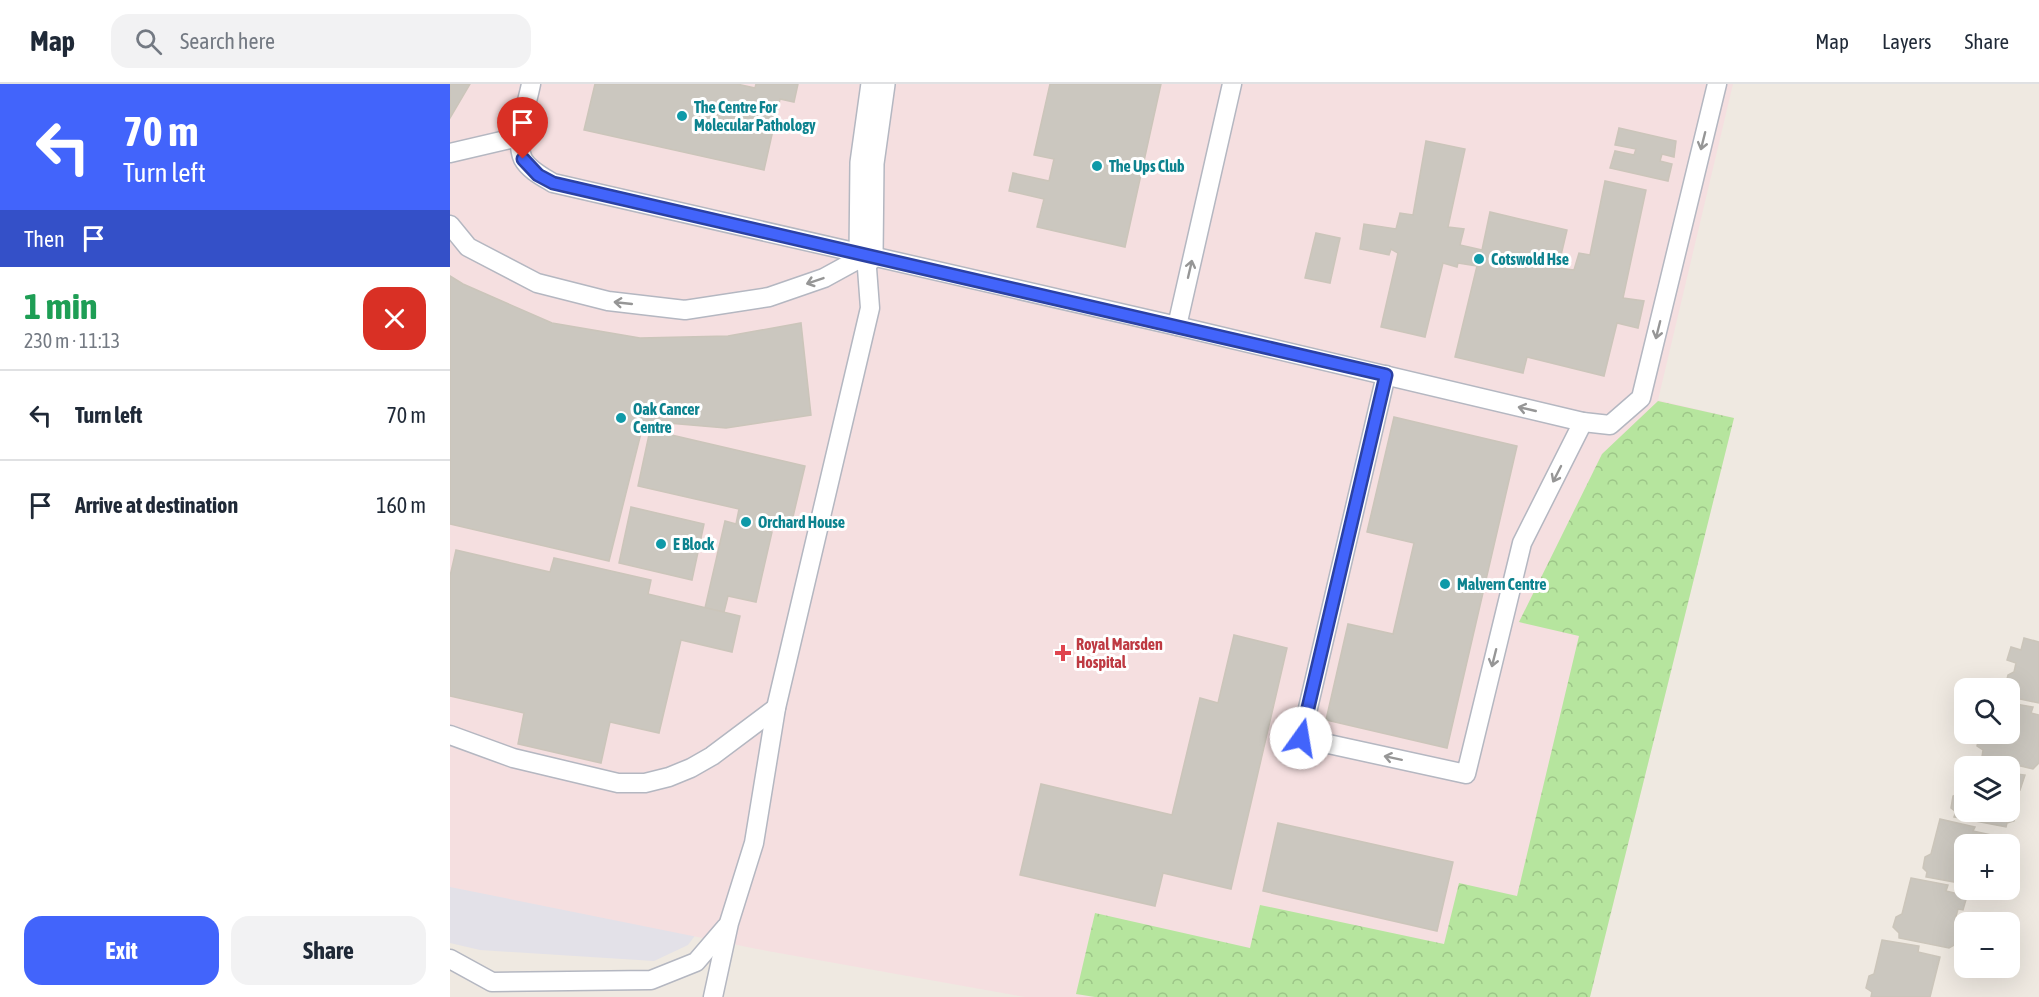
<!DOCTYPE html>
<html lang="en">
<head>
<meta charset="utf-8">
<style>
	body { margin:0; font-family:"Asap Condensed",sans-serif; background:#f2f2f3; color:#1f2937; height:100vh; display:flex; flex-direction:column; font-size:22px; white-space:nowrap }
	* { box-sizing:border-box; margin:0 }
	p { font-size:20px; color:#747a83 }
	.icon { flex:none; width:33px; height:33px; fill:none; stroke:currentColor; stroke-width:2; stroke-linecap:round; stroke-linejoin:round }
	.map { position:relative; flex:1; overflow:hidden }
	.side { display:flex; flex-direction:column; background:#fff; width:450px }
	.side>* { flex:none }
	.hud { background:#4264fb; color:#fff; overflow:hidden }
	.fabs { position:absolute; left:1504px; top:594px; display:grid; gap:12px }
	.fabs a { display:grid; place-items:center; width:66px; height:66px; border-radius:12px; background:#fff; box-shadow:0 6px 24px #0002; font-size:30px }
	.pin { position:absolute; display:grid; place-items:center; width:51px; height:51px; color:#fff; margin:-62px -26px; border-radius:50% 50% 50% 0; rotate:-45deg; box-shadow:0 0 6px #0007 }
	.pin .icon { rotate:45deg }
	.me { position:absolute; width:66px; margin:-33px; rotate:13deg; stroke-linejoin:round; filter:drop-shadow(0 0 4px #0008) }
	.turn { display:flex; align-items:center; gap:21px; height:126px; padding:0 24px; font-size:27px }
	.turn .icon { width:78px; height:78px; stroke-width:2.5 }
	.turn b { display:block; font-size:42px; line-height:51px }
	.then { display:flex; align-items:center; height:57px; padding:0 24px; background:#0003; gap:12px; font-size:22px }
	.round { display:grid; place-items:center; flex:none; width:63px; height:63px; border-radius:18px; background:#f2f2f3 }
	.head { display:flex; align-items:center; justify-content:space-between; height:102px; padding:0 24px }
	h1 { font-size:36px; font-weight:700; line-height:45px; color:#1e9e55 }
	.primary-button { display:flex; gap:12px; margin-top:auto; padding:12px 24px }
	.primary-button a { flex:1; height:69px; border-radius:18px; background:#4264fb; color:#fff; font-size:24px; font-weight:700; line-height:69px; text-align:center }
	.primary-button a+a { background:#f2f2f3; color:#1f2937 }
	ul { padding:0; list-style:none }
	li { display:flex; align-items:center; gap:18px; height:90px; padding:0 24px; border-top:2px solid #e0e1e3 }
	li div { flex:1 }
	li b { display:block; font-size:22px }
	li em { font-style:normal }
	header { display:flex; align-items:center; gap:36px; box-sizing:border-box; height:84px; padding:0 30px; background:#fff; border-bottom:2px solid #e0e1e3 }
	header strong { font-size:28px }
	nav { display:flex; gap:33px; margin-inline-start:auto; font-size:21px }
	.search { width:420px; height:54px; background:#f2f2f3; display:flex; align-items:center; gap:15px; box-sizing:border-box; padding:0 21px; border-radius:18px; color:#747a83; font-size:22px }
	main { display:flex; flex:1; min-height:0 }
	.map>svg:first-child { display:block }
	.industrial { fill:#e3e1e8 }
	.medical { fill:#f5dfe0 }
	.forest { fill:url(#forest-crowns) }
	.building { fill:#cbc7bf; stroke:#cbc5ba; stroke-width:1.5 }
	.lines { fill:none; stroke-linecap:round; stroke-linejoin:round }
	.service-casing { stroke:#b4b7c1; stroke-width:21 }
	.minor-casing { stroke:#b4b7c1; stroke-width:36 }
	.service { stroke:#fff; stroke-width:18 }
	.minor { stroke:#fff; stroke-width:33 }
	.oneway { stroke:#969696 }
	.route-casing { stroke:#2b41a3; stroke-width:15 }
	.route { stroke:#4264fb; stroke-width:10 }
	.culture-dot { fill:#0f9aa8; stroke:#fff; stroke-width:2 }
	.health-dot { fill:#e0444e; stroke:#fff; stroke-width:2 }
	.labels { text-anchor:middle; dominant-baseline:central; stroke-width:6; stroke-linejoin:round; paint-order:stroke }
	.culture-label { font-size:16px; font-weight:bold; fill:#0d838f; stroke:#fff; text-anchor:start }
	.health-label { font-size:16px; font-weight:bold; fill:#be3a42; stroke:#fff; text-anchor:start }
</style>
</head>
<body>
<header>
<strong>Map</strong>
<div class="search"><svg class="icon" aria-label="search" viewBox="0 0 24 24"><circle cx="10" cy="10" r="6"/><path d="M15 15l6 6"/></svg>Search here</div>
<nav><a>Map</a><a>Layers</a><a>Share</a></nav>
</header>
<main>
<section class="side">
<div class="hud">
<div class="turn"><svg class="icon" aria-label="left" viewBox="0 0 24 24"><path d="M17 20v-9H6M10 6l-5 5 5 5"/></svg><div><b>70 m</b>Turn left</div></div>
<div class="then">Then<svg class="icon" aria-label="arrive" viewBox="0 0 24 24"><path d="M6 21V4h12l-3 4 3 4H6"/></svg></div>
</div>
<div class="head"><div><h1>1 min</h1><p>230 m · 11:13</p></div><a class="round" style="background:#d93025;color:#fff"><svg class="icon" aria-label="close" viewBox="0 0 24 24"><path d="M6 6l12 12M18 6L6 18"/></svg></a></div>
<ul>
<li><svg class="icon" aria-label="left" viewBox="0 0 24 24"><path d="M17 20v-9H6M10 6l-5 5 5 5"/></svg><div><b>Turn left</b></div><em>70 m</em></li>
<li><svg class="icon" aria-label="arrive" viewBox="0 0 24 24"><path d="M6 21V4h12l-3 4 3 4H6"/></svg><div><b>Arrive at destination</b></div><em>160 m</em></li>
</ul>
<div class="primary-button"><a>Exit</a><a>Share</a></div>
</section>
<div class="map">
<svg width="1589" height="913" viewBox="0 0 1589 913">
	<defs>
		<pattern id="forest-crowns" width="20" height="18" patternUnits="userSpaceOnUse" patternTransform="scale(1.5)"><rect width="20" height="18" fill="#b6e59e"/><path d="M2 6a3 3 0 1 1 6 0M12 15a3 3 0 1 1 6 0" fill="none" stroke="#9dc588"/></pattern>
	</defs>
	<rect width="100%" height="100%" fill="#efe9e1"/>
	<polygon class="industrial" points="0,678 264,826 238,861 204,877 30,866 0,859"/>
	<polygon class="medical" points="0,0 1283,0 1208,316 1284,334 1140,913 575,913 307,865 0,803"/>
	<polygon class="forest" points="1208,317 1284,334 1140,913 645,913 626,910 645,829 800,864 810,821 994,860 1009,799 1067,812 1129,552 1069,538 1152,370"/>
	<g class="building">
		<polygon points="0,0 20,0 0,34"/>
		<polygon points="145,0 287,0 305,4 306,0 348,0 344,18 330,15 314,86 134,46"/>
		<polygon points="600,0 711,0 675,163 587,143 594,115 559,107 563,89 599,97 604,75 584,71"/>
		<polygon points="1169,44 1226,57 1224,73 1212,70 1210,77 1222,80 1218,97 1160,84 1165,67 1184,71 1186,65 1165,61"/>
		<polygon points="976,57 1015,65 998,143 1014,145 1010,161 1032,166 1040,128 1117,146 1108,184 1124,186 1129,169 1140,171 1155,97 1196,106 1173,214 1194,217 1188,244 1167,239 1154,292 1077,273 1073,289 1005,273 1027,182 1008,179 1007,183 993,179 975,253 931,243 948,169 941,165 939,171 910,165 914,140 946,145 950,129 963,131"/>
		<polygon points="866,149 890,154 880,199 855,194"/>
		<polygon points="0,192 13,200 102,239 190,254 278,252 351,239 361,331 276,344 194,337 159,477 0,440"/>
		<polygon points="944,333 1067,362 997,664 876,636 898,540 943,550 964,459 917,448"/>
		<polygon points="200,346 355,382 342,437 309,429 305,444 322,448 306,518 278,512 274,528 255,524 275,437 286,440 289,425 188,402"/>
		<polygon points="181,423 254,440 242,496 169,479"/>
		<polygon points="6,466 100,488 104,474 201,496 198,510 290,532 282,568 231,556 209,649 160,638 151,679 68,660 74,629 0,612 0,492"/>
		<polygon points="784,551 837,564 781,805 713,789 705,822 570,791 591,700 722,731 750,614 768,619"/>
		<polygon points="1574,554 1589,558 1589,619 1560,613 1560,604 1555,603 1558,591 1564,588 1566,579 1557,576 1561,563 1571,566"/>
		<polygon points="1560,619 1583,623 1581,629 1589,631 1589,679 1583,685 1532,673 1533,666 1527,662 1530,651 1534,650 1560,650"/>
		<polygon points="1518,676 1550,682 1516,682"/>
		<polygon points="1515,686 1515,728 1560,728 1560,689 1575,691 1570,706 1565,704 1561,720 1568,724 1564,737 1557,739 1556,743 1504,733 1506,728 1501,724 1503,712 1509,710"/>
		<polygon points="1490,735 1525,743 1523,747 1546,752 1544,760 1515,760 1515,800 1476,793 1477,788 1473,784 1475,773 1481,770"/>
		<polygon points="828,739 1003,778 987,847 813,807"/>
		<polygon points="1461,794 1498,801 1496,807 1517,812 1513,826 1508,825 1504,840 1511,844 1506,860 1499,864 1449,854 1449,849 1443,843 1446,833 1452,830"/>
		<polygon points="1432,856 1469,862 1468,868 1490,873 1480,913 1421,913 1422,908 1416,904 1419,892 1424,890"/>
	</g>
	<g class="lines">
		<defs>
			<g id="service">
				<path d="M81,0C77,21 64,55 73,75C79,86 93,93 103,99L727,242L1133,338L1160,341L1191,314L1267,0"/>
				<polyline points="0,69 69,53"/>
				<polyline points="0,141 18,163 87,199 158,217 235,226 319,213 374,194 416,171 420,224 326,624 304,759 279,839 263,913"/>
				<polyline points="727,242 782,0"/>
				<polyline points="936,291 851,654 1016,690 1072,459 1133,338"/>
				<polyline points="0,651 63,674 168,699 195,699 219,693 241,684 262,672 326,624"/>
				<polyline points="0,875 42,898 201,896 246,878 276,843"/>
			</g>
			<polyline id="minor" points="416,171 417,79 428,0"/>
		</defs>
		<use href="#service" class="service-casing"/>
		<use href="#minor" class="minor-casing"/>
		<use href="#service" class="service"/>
		<use href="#minor" class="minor"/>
	</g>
	<defs><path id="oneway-shaft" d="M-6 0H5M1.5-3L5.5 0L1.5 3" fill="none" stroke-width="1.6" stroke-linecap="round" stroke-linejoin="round" transform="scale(1.5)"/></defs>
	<g class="oneway">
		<use href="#oneway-shaft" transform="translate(1253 57) rotate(104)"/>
		<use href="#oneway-shaft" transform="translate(740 185) rotate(-77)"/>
		<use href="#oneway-shaft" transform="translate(365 197) rotate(161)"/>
		<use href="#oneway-shaft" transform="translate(173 219) rotate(-174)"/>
		<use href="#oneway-shaft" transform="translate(1208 246) rotate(104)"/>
		<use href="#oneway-shaft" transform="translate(1077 325) rotate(-167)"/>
		<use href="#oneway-shaft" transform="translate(1107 390) rotate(117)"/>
		<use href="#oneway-shaft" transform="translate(1044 574) rotate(104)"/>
		<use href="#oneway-shaft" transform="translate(943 674) rotate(-168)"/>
	</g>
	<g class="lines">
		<defs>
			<polyline id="route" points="73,75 88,91 103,99 936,291 851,654"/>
		</defs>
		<use href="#route" class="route-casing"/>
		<use href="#route" class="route"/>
	</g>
	<g class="culture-dot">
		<circle cx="232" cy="32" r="6"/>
		<circle cx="647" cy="82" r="6"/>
		<circle cx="1029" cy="175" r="6"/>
		<circle cx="171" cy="334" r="6"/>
		<circle cx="296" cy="438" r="6"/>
		<circle cx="211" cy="460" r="6"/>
		<circle cx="995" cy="500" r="6"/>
	</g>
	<path class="health-dot" d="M610 560h6v6h6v6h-6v6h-6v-6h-6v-6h6z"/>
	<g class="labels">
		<g class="culture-label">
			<text x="244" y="23">The Centre For<tspan x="244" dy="18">Molecular Pathology</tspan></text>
			<text x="659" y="82">The Ups Club</text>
			<text x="1041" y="175">Cotswold Hse</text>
			<text x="183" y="325">Oak Cancer<tspan x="183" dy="18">Centre</tspan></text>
			<text x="308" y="438">Orchard House</text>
			<text x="223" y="460">E Block</text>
			<text x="1007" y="500">Malvern Centre</text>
		</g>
		<g class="health-label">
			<text x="626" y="560">Royal Marsden<tspan x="626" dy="18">Hospital</tspan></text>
		</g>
	</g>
</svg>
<div class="fabs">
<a><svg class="icon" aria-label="search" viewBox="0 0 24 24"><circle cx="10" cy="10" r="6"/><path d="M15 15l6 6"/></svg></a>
<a><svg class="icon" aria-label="layers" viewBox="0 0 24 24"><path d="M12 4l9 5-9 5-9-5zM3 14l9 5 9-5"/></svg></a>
<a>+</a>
<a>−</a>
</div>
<div class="pin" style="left:73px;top:75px;background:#d93025"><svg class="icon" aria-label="arrive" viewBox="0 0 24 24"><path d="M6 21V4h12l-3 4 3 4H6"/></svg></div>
<svg class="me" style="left:851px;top:654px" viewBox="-20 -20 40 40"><circle r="19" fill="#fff"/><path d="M0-13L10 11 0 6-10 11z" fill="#4264fb"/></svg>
</div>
</main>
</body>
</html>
